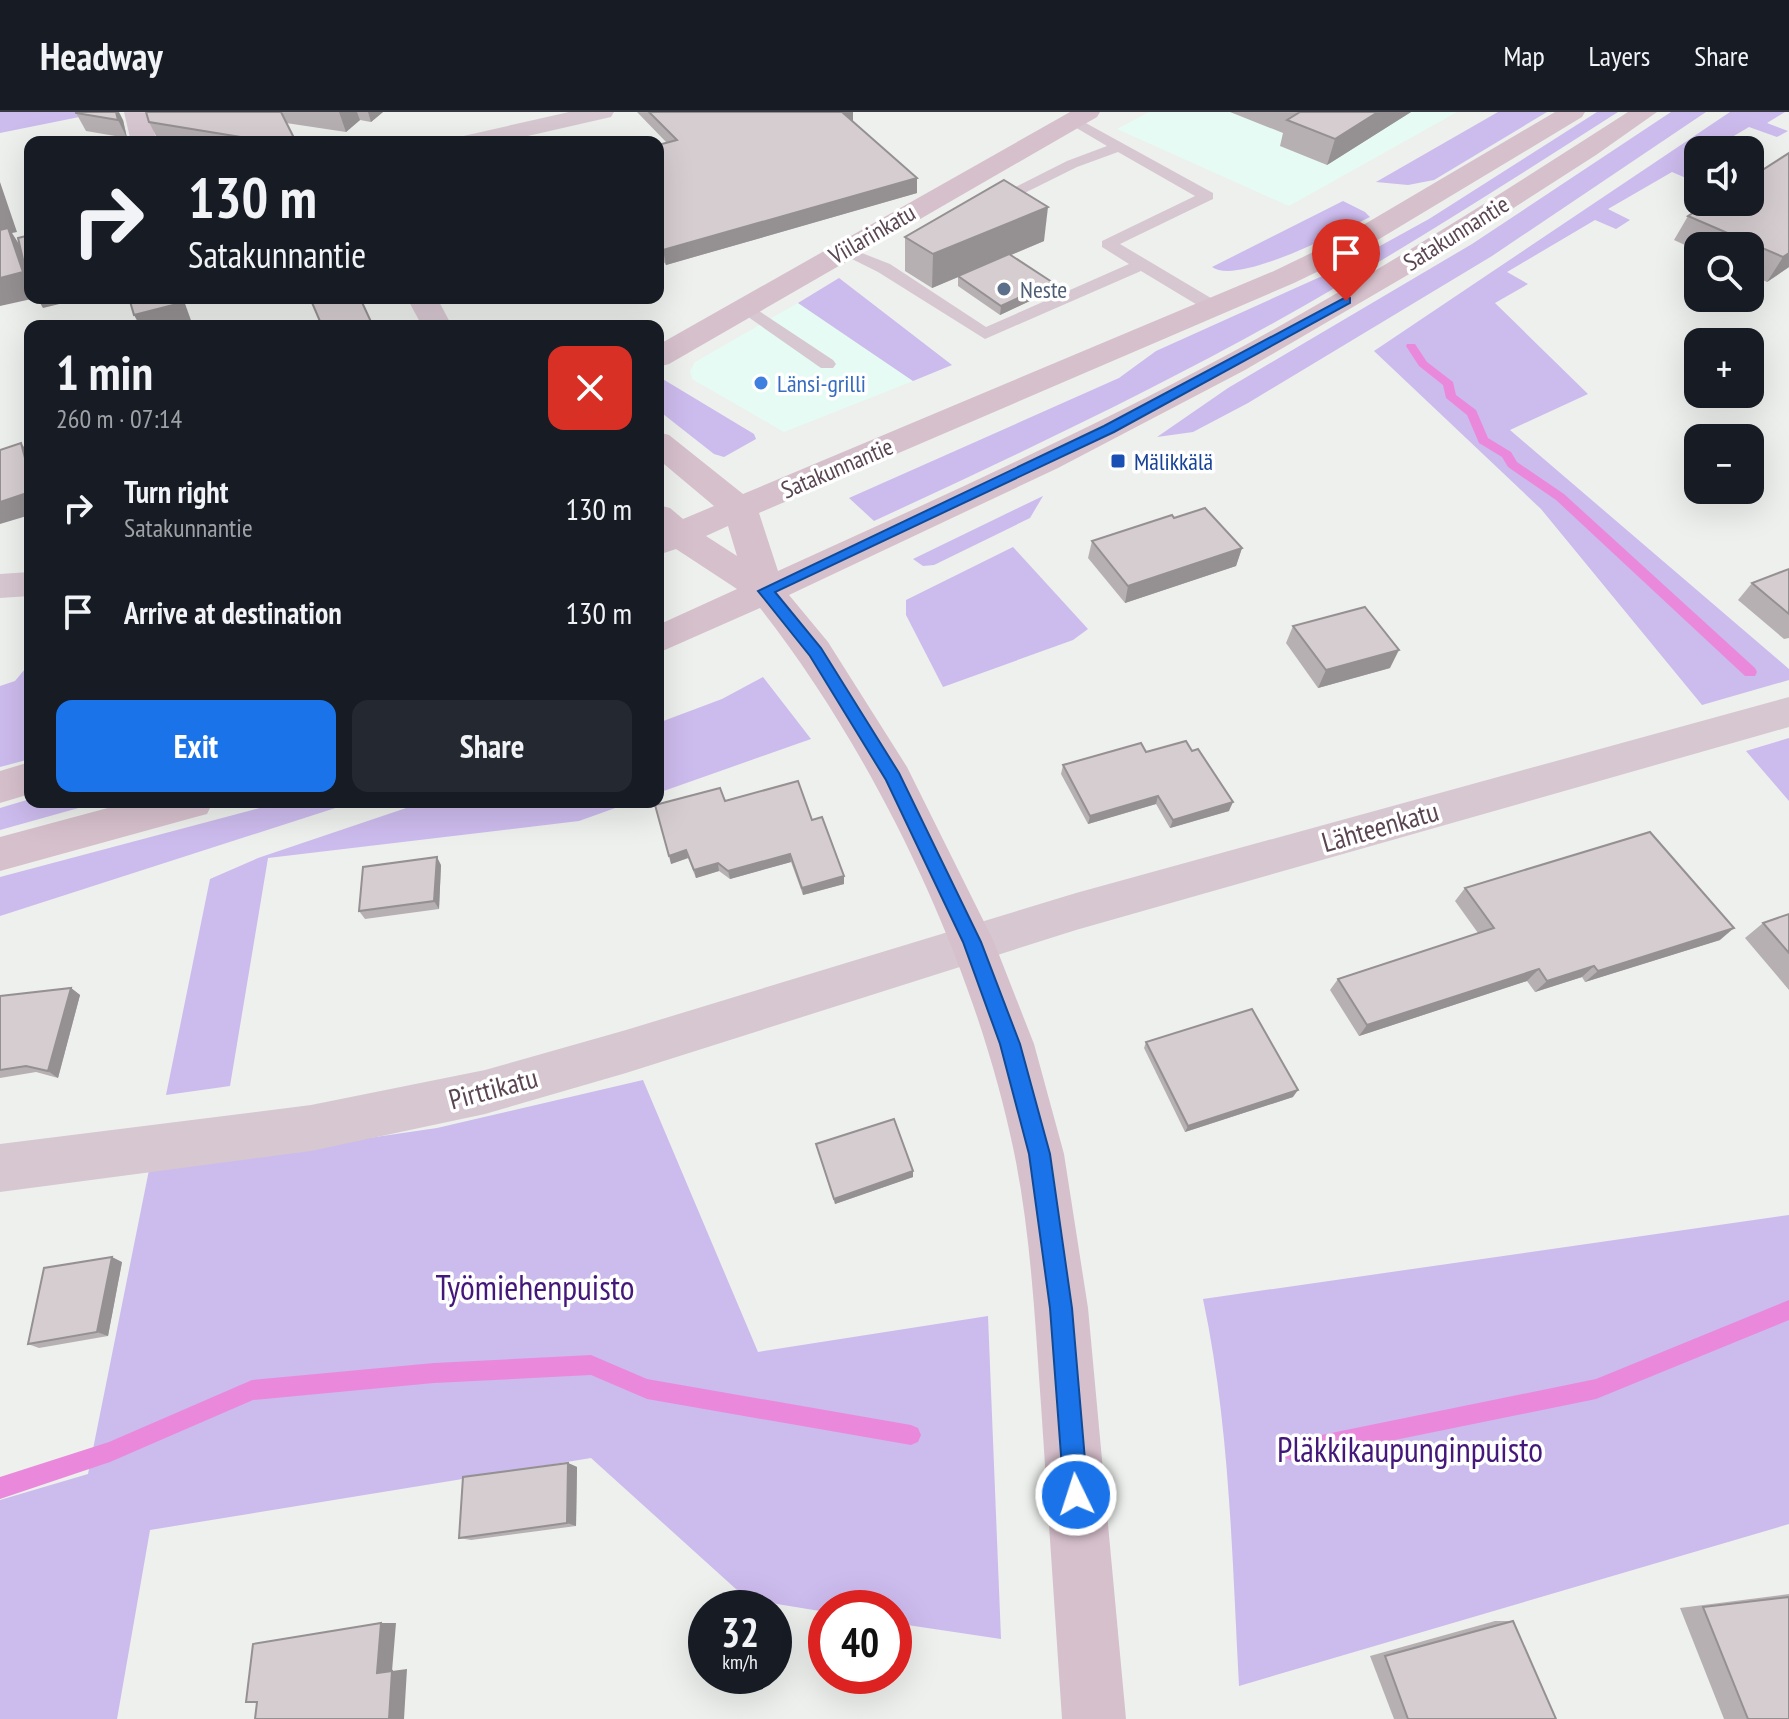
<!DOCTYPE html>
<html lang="en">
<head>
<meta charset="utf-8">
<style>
	body { margin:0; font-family:"PT Sans Narrow",sans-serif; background:#242831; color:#f1f3f6; height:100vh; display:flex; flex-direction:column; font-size:30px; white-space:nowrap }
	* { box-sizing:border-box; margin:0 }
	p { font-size:26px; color:#9ea1a6 }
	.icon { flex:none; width:44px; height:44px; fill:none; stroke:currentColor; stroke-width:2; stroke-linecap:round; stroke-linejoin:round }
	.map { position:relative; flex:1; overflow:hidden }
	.panel { position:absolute; left:24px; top:208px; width:640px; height:488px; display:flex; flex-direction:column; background:#171b24; border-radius:16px; box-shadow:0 8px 32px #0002 }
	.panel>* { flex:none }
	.banner { position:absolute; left:24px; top:24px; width:640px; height:168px; border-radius:16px; box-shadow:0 8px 32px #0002; background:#171b24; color:#f1f3f6; overflow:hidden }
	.controls { position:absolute; left:1684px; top:24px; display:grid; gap:16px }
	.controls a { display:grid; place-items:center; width:80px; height:80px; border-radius:16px; background:#171b24; box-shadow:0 8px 32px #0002; font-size:40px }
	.speed { position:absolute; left:688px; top:1478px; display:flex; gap:16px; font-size:40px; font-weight:700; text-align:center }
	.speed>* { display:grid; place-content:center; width:104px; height:104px; border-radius:50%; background:#171b24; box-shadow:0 8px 32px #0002; line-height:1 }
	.speed small { font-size:20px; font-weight:400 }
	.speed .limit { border:12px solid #d22; background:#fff; color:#111 }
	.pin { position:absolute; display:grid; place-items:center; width:68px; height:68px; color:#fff; margin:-82px -34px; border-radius:50% 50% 50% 0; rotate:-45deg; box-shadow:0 0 8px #0007 }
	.pin .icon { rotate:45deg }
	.me { position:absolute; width:88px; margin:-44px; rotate:356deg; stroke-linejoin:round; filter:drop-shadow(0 0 6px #0008) }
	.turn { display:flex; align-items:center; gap:28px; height:168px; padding:0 32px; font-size:36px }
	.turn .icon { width:104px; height:104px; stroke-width:2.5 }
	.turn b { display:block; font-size:56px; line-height:68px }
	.round { display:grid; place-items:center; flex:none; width:84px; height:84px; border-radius:16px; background:#242831 }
	.headline { display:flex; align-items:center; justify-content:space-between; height:136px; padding:0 32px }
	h1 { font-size:48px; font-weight:700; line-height:60px }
	.button { display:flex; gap:16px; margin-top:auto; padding:16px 32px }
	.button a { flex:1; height:92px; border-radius:16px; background:#1a73e8; color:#fff; font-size:32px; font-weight:700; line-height:92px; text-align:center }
	.button a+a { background:#242831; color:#f1f3f6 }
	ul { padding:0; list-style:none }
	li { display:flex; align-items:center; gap:24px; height:104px; padding:0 32px }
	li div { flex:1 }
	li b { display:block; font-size:30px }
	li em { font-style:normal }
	header { display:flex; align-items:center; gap:48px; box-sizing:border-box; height:112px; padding:0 40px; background:#171b24; border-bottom:2px solid #363941 }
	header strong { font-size:38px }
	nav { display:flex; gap:44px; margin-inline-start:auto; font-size:28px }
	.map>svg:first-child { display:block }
	.commercial { fill:#e6fbf4 }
	.green { fill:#ccbbed }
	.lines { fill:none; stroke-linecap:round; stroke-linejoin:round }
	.stream { fill:#ea89db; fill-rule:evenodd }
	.lane { fill:#d7c7d1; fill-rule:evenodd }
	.street { fill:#d7c7d1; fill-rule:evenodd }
	.secondary { fill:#d6c0cc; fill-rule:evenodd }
	.wall { fill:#b7b0b3 }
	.shaded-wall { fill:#959092 }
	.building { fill:#d5cdd0; stroke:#959092; stroke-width:2 }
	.route { fill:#1a73e8; stroke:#114b97; stroke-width:2 }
	.service-dot { fill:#5c6f8a; stroke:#fff; stroke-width:3 }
	.shop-dot { fill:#3f7fe0; stroke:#fff; stroke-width:3 }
	.transit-dot { fill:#1a4fb4; stroke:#fff; stroke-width:3 }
	.labels { text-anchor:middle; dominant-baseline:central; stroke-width:7; stroke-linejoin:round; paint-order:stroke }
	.far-street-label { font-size:24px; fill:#5a4652; stroke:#fff }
	.far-service-label { font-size:24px; fill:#4e5e75; stroke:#fff; text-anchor:start }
	.far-shop-label { font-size:24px; fill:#366cbe; stroke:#fff; text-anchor:start }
	.far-transit-label { font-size:24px; fill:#164399; stroke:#fff; text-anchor:start }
	.street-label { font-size:28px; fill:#5a4652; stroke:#fff }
	.near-park-label { font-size:34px; fill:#43187a; stroke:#fff }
</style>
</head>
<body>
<header>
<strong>Headway</strong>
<nav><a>Map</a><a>Layers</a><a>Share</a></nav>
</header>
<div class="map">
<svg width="1789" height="1607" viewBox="0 0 1789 1607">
	<rect width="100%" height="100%" fill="#edf0ed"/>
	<g class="commercial">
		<polygon points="1149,0 1457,0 1289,94 1117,17"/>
		<polygon points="798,191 913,269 784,320 692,267 690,259 695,250"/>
	</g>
	<g class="green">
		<polygon points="0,0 104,0 0,21"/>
		<polygon points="1498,0 1547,0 1434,68 1408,73 1376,70"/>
		<path d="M1597,0H1618C1506,72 1393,144 1277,209C1146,282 1010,346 874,409L849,386L1119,266L1156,239L1340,156L1429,107Z"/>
		<polygon points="1671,0 1706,0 1492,144 1248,291 1193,320 1157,325 1228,276 1472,132"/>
		<polygon points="1730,0 1785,0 1767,11 1788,19 1777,25 1749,15 1710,38 1698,38 1698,45 1687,52 1698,57 1698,66 1693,69 1672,60 1608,97 1630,108 1616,117 1595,108 1507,160 1528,172 1495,191 1588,282 1510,318 1789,557 1789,568 1702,593 1541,397 1374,239"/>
		<path d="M1343,89L1365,100L1370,105C1341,119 1238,174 1212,155Z"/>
		<polygon points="839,166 952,253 913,269 798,191"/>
		<polygon points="661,266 754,322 756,327 724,345 714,342 658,298 658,269"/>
		<polygon points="1043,384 1030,406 934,453 923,454 913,447"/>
		<polygon points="1013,435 1088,517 1073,528 943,575 906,503 906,488"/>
		<polygon points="30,551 30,647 0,655 0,574 15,569"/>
		<polygon points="763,565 811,627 658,681 658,611 722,587"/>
		<polygon points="1789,626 1789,689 1746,639"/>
		<polygon points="30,687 30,690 100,690 0,718 0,696"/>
		<polygon points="282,690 354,690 0,804 0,765"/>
		<polygon points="424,690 632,690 579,709 268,746 230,974 166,983 210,767 258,746"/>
		<polygon points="643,968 758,1240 988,1204 1001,1527 894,1511 894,1496 826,1496 826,1500 747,1487 591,1346 150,1418 117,1607 0,1607 0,1388 88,1362 149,1058 437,1016"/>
		<path d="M1789,1103V1412L1239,1574C1232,1445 1230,1314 1203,1187Z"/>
	</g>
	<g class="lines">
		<g class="stream">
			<polygon points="1407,232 1415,232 1427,250 1453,270 1456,283 1476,298 1488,326 1511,340 1517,350 1564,382 1755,556 1757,560 1755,564 1745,564 1556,388 1508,355 1502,345 1479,331 1467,303 1446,286 1443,273 1419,254 1406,234"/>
			<polygon points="1789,1188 1789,1208 1596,1287 1292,1349 1285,1346 1282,1339 1285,1332 1292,1329 1596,1267"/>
			<polygon points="591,1243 647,1267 911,1313 918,1316 921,1323 918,1330 911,1333 647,1287 591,1263 434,1271 253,1288 110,1350 0,1387 0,1365 109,1330 252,1268 434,1251"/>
		</g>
		<g class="lane">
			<polygon points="1073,4 1213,81 1213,87 1120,132 1221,192 1224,196 1221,200 1209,200 1141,159 985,227 878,160 836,139 844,134 890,152 986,215 1129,152 1102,135 1102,129 1195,84 1118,40 1077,55 992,97 986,99 978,94 1067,49 1107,34 1068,11 1068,5"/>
			<polygon points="747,191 833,248 836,252 833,256 821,256 741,200 738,196"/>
		</g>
		<g class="street">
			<polygon points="124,0 148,0 157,30 131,30"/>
			<polygon points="569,0 614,0 611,5 502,30 455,30 459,25"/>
			<polygon points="407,186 437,186 452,214 422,214"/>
			<polygon points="30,460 30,484 0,486 0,462"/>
			<polygon points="1789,585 1789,615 1076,818 626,961 485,1002 311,1039 0,1080 0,1032 311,993 485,958 626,918 1076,781"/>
		</g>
		<g class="secondary">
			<polygon points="1070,0 1100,0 1097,5 669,252 658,255 658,233"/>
			<path d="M1555,0H1585L1582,5L1356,141L1294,171L759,401L778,459C928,391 1079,323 1225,244C1363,170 1496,85 1628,0H1657L1596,43L1423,154L1245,258L1058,356L789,483L828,530L907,655L994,830L1034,932L1064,1042L1088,1196L1126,1607H1062C1055,1502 1048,1398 1041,1293C1035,1209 1031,1123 1014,1040C975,852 878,647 760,496L658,541V513L737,477L676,437L658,443V393L670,396L683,407L714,394L658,347V320L669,323L743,382L1274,159L1336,129ZM728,414L737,444L706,424Z"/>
			<polygon points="30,650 30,682 0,691 0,659"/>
			<polygon points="130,690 213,690 207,702 192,706 0,759 0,725"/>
		</g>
	</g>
	<g class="wall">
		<polygon points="146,0 383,0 371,10 360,8 346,20 286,11 296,30 159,30 149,10"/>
		<polygon points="637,0 853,0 853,11 917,66 917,81 666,153 658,142 658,33 667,31"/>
		<polygon points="1230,0 1411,0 1327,53 1280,34 1283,21"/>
		<polygon points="76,1 123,8 127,26 86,19"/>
		<polygon points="1750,90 1789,155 1767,170 1750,162 1750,134 1698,134 1698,139 1674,128 1688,104"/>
		<polygon points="905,125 1044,129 1011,143 1051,179 1000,203 958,174 958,165 932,176 905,159"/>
		<polygon points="1174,406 1242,436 1236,454 1125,491 1088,446 1092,429"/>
		<polygon points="1789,457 1789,526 1784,527 1738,488 1752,471"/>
		<polygon points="1293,514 1390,556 1318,576 1286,531"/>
		<polygon points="1146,640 1229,699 1170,716 1156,692 1088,712 1061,662 1063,653"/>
		<polygon points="725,689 812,708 844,772 803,783 791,750 730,767 719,759 696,766 688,746 671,752"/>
		<polygon points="441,753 439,797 365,807 359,799"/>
		<polygon points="1465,776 1720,828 1585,870 1582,865 1535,880 1527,869 1359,924 1330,878 1338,867 1478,821 1455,789"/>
		<polygon points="1789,802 1789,878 1745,826 1763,811"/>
		<polygon points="71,876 80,883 58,966 36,960 0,966 0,884"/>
		<polygon points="1146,930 1293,985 1185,1020 1144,936"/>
		<polygon points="816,1032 913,1059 913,1065 835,1092"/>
		<polygon points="122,1150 108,1224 39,1236 28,1232"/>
		<polygon points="568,1351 577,1355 576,1414 471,1428 459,1426"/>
		<polygon points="1789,1482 1789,1607 1724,1607 1680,1496"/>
		<polygon points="1495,1509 1513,1509 1556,1607 1394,1607 1370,1544"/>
	</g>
	<g class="shaded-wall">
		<polygon points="116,0 119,0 123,8 127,26 118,8"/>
		<polygon points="339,0 357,0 360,8 346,20"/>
		<polygon points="368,0 383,0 371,10"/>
		<polygon points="841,0 853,0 853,13"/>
		<polygon points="1378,0 1411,0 1327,53 1335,27"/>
		<polygon points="917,66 917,81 666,153 663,138"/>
		<polygon points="0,70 17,120 12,121 24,140 30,158 30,186 36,186 0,194"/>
		<polygon points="1048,95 1044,129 932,176 933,142"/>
		<polygon points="1789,141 1789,155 1767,170 1783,145"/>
		<polygon points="1052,170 1051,179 1000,203 1001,194"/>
		<polygon points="37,186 84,186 43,196"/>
		<polygon points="179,186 183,186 193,214 140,214 134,203"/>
		<polygon points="21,331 30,343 30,365"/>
		<polygon points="30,380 30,403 0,412 0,390"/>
		<polygon points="1242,436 1236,454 1125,491 1128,474"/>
		<polygon points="1399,538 1390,556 1318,576 1326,558"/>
		<polygon points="1158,684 1156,692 1088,712 1090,704"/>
		<polygon points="1233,690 1229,699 1170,716 1173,708"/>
		<polygon points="686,738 688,746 671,752 669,744"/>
		<polygon points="790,742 791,750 730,767 728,759"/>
		<polygon points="437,745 441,753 439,797 434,789"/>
		<polygon points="718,751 719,759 696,766 694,758"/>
		<polygon points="844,764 844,772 803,783 802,776"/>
		<polygon points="1734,816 1720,828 1585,870 1598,859"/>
		<polygon points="1594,854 1582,865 1535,880 1547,869"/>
		<polygon points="1539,857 1527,869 1359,924 1367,913"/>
		<polygon points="71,876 80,883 58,966 48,959"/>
		<polygon points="1298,978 1293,985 1185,1020 1188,1014"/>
		<polygon points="913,1059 913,1065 835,1092 834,1087"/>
		<polygon points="112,1145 122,1150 108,1224 97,1220"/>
		<polygon points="568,1351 577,1355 576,1414 567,1411"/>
		<polygon points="381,1511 396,1511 392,1559 407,1557 404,1607 389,1607 377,1561"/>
	</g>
	<g class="building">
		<polygon points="76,0 116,0 118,8 76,1"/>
		<polygon points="146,0 281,0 296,30 272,30 149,10"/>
		<polygon points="649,0 842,0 917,66 663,138 658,131 658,33 677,28"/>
		<polygon points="1300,0 1378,0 1335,27 1287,8"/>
		<polygon points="1789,41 1789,141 1783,145 1688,104 1711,90 1750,90 1750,66"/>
		<polygon points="1004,68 1048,95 933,142 905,125"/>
		<polygon points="8,116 23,160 0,166 0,118"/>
		<polygon points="30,123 30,173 29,173 18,126"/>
		<polygon points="1009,142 1052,170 1001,194 958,164"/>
		<polygon points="129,186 179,186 181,191 134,203"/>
		<polygon points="310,186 360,186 373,214 322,214"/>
		<polygon points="21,331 30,365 30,380 0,390 0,338"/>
		<polygon points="1205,396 1242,436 1128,474 1092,429 1172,403 1174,406"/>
		<polygon points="1789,457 1789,502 1752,471"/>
		<polygon points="1365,495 1399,538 1326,558 1293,514"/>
		<polygon points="1186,629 1192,639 1198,637 1233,690 1173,708 1158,684 1090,704 1063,653 1141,631 1146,640"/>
		<polygon points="798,669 812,708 822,705 844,764 802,776 790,742 728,759 718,751 694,758 686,738 669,744 655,693 720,676 725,689"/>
		<polygon points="1650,720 1734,816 1598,859 1594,854 1547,869 1539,857 1367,913 1338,867 1494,816 1465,776"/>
		<polygon points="437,745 434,789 359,799 363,755"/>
		<polygon points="1789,802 1789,841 1763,811"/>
		<polygon points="71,876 48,959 26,954 0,958 0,884"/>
		<polygon points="1252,897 1298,978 1188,1014 1146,930"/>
		<polygon points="894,1007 913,1059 834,1087 816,1032"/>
		<polygon points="112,1145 97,1220 28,1232 44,1156"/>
		<polygon points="568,1351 567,1411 459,1426 463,1365"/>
		<polygon points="1789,1485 1789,1607 1748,1607 1703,1495"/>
		<polygon points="1513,1509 1556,1607 1408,1607 1385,1544"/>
		<polygon points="381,1511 377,1561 392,1559 389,1607 255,1607 257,1590 246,1590 253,1532"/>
	</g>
	<polygon class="route" points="1346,185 1350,186 1350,191 1114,320 775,480 821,536 899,661 981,830 1020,932 1050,1042 1072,1196 1088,1383 1084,1391 1076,1395 1067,1391 1064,1383 1050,1196 1029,1042 1000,932 963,830 886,668 810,544 758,479 1104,314"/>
	<circle class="service-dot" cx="1004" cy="177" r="8"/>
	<circle class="shop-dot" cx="761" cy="271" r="8"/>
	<rect class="transit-dot" x="1110" y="341" width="16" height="16" rx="4"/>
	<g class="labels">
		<g class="far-street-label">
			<text transform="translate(1456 121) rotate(-32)">Satakunnantie</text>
			<text transform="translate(872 122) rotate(-30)">Viilarinkatu</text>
			<text transform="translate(837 356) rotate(-23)">Satakunnantie</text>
		</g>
		<g class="far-service-label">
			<text x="1020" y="177">Neste</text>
		</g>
		<g class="far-shop-label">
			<text x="777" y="271">Länsi-grilli</text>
		</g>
		<g class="far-transit-label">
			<text x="1134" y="349">Mälikkälä</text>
		</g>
		<g class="street-label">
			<text transform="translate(1380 714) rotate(-16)">Lähteenkatu</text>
			<text transform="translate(493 976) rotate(-15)">Pirttikatu</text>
		</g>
		<g class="near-park-label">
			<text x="535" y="1175">Työmiehenpuisto</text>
			<text x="1410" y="1337">Pläkkikaupunginpuisto</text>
		</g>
	</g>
</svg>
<div class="controls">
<a><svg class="icon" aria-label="sound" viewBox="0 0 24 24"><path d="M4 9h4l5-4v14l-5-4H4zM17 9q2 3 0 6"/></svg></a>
<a><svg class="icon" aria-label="search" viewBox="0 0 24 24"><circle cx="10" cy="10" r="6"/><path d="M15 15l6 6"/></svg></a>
<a>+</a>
<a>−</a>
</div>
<div class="speed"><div>32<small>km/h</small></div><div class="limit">40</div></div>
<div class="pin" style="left:1346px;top:189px;background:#d93025"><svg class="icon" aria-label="arrive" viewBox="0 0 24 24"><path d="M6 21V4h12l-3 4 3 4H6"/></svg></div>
<svg class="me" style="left:1076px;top:1383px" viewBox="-20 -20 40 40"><circle r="17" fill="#1a73e8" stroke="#fff" stroke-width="3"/><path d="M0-11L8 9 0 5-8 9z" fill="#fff"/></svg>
<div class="banner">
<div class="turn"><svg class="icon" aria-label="right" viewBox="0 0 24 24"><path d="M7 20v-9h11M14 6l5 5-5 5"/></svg><div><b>130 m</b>Satakunnantie</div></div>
</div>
<section class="panel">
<div class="headline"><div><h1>1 min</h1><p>260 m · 07:14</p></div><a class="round" style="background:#d93025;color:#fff"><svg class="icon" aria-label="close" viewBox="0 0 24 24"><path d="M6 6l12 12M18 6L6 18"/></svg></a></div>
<ul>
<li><svg class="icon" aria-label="right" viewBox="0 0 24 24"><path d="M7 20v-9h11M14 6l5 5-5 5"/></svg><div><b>Turn right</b><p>Satakunnantie</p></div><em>130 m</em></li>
<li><svg class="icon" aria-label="arrive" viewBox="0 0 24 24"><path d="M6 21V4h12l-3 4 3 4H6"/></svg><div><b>Arrive at destination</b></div><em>130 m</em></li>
</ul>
<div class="button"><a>Exit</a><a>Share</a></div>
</section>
</div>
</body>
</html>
